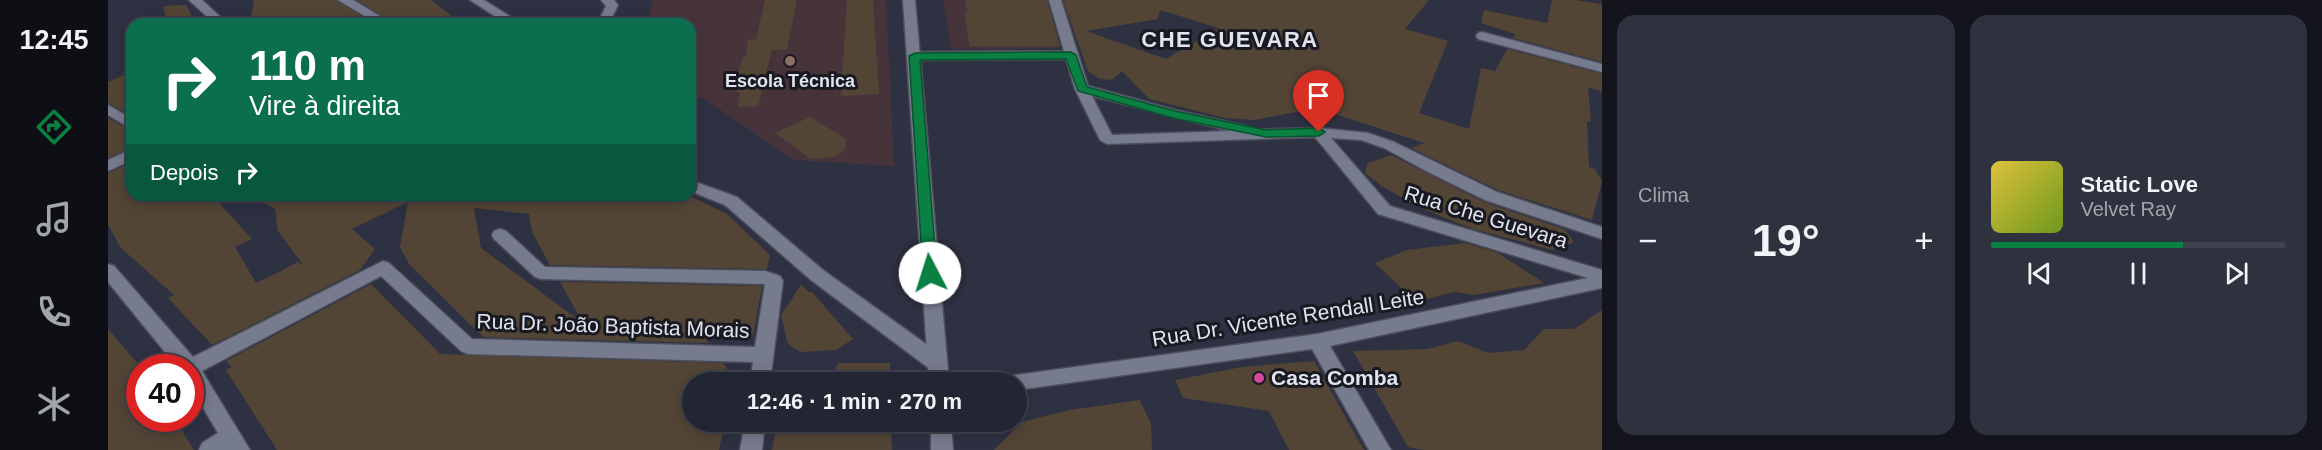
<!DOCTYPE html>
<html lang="pt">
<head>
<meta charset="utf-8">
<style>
  body { margin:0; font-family:Helvetica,sans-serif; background:#2e313e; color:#f1f3f6; height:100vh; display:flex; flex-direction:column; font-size:22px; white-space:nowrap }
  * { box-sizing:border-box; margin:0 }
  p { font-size:20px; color:#a2a5ac }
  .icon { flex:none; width:33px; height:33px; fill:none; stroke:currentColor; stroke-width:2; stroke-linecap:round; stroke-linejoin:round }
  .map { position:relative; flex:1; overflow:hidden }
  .side { display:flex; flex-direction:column; gap:15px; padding:15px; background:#13141c; width:720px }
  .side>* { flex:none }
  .top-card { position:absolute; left:18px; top:18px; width:570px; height:183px; border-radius:18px; box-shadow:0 3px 15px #0003,0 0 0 2px #3f424d; background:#0b6e4f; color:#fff; overflow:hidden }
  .speed { position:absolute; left:18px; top:354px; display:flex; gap:12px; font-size:30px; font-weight:700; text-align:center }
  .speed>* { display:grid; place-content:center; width:78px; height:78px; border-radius:50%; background:#222532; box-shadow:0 3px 15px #0003,0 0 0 2px #3f424d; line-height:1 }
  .speed .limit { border:9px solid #d22; background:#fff; color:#111 }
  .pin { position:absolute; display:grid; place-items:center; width:51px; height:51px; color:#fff; margin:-62px -26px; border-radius:50% 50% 50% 0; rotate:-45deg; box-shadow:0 0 6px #0007 }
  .pin .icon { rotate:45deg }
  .me { position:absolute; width:66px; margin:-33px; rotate:355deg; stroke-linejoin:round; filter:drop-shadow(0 0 4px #0008) }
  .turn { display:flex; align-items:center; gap:21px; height:126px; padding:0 24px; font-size:27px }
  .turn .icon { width:78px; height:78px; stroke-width:2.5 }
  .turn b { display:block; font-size:42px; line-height:51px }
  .then { display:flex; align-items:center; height:57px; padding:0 24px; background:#0003; gap:12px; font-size:22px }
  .big { font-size:45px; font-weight:800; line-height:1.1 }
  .side .card { flex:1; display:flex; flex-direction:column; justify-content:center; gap:9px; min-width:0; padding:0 21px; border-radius:18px; background:#2e313e }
  .song { display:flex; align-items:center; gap:18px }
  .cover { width:72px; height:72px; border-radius:9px; background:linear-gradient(135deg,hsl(50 70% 55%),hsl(80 70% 35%)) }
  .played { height:6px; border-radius:3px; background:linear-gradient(90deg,#0b8043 65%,#3f424d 65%) }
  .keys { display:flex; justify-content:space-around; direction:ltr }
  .heat { display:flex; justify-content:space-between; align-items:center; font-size:33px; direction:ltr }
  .side .tiles { flex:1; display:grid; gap:15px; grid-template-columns:repeat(2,1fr) }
  .trip { position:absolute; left:574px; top:372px; width:345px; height:60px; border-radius:30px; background:#222532; box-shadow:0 3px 15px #0003,0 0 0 2px #3f424d; font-weight:800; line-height:60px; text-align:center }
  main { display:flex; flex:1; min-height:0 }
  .tab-bar { display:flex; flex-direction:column; width:108px; justify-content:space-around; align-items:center; background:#0e0f14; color:#a2a5ac }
  .tab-bar .icon { width:42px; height:42px }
  .tab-bar .selected { color:#0b8043 }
  .tab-bar b { font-size:27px; color:#f1f3f6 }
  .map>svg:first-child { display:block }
  .education { fill:#47343b }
  .building { fill:#524536; fill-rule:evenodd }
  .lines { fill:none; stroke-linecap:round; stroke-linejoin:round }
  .minor-casing { stroke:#4c4e5b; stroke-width:3 }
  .tertiary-casing { stroke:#4c4e5b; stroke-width:3 }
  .minor { fill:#777b8e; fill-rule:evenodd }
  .tertiary { fill:#777b8e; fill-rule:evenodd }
  .route { fill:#0b8043; stroke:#07532c; stroke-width:1.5 }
  .education-dot { fill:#8d6e63; stroke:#181921; stroke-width:2 }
  .hotel-dot { fill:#d1479c; stroke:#181921; stroke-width:2 }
  .labels { text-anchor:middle; stroke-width:6; stroke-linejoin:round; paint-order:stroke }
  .far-poi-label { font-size:18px; font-weight:bold; fill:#e1e3ee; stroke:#181921 }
  .street-label { font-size:21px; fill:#e1e3ee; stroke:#181921 }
  .poi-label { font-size:21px; font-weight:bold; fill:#e1e3ee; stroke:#181921; text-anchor:start }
  .far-district-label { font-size:22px; font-weight:bold; letter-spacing:1.5px; fill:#e1e3ee; stroke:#181921 }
</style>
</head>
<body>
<main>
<nav class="tab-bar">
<b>12:45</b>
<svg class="icon selected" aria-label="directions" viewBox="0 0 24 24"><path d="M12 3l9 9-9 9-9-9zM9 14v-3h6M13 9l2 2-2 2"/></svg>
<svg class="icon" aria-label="music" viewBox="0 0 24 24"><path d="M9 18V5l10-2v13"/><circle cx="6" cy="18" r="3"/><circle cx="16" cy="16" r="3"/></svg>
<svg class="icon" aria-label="phone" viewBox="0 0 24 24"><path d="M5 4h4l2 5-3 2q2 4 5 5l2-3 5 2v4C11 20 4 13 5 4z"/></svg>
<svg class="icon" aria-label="climate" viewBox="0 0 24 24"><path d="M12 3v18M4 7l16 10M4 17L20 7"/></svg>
</nav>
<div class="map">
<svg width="1494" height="450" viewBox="0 0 1494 450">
  <rect width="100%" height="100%" fill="#2e3142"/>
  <g class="education">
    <polygon points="544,0 778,0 786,166 686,160 595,98 582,98 582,24 540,24"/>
    <polygon points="835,0 938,0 951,48 843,49"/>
  </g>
  <g class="building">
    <polygon points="146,0 228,0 266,24 142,24"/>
    <polygon points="249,0 323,0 354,24 287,24"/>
    <polygon points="657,0 689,0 679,50 664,50 650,106 630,107 632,93 626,91 635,56 638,56 640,40 648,39"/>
    <polygon points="739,0 765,0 771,94 733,96"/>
    <polygon points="857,0 939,0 952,46 862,46 856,13 859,13"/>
    <path d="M955,0H1321L1297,29L1340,41L1311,113L1361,129L1373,68L1387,71L1399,49L1494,74V92L1480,87L1483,122L1479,121L1481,167L1487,169L1494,181L1484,220L1390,190L1303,148L1316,143L1208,108L1146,120L1117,118L1041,99L1014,71L1004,80L991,79L980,71ZM1052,10L1111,28L1058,59L978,31L1050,19Z"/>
    <polygon points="1444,0 1467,0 1494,4 1494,62 1405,38 1407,34 1373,23 1376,10 1439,23"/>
    <polygon points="78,5 88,24 60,24 55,6"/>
    <polygon points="24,71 24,116 0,103 0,82"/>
    <polygon points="702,117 738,139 737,150 725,157 703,159 667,133"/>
    <polygon points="0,118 24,131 24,147 0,158"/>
    <polygon points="1283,155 1376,202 1456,229 1466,242 1444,250 1365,229 1313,208 1275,187 1257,173 1260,163"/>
    <polygon points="24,162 24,195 100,195 111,203 144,239 127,247 148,283 173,271 175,273 174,270 190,262 196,266 170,231 167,209 143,195 580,195 619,214 662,255 659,269 442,265 424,232 421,214 366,208 373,248 475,323 452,282 654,286 645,335 595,335 601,343 375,337 301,264 292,247 300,202 244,229 267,249 252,270 104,345 60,298 66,295 13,248 0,225 0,173"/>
    <polygon points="1357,243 1390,253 1436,283 1366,295 1346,292 1308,302 1267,263 1299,250"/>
    <polygon points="263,284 332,354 615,363 628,382 585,382 585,422 617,422 611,450 169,450 118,370 124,367 118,361"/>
    <polygon points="693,285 701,292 704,292 745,339 728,350 692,352 680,344 673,315"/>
    <polygon points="1494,310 1494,450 1315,450 1300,447 1245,351 1320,349 1350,341 1380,353 1416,350 1436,329 1466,329"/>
    <polygon points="0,329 32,366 32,418 66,418 86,450 0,450"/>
    <polygon points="1206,361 1256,450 1181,450 1161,411 1075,398 1067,380 1134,367"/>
    <polygon points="730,363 782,363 782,382 723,382"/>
    <polygon points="1032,400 1043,424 1044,450 886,450 914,422 961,410"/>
    <polygon points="669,422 783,422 784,450 664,450"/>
  </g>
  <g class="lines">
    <defs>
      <g id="minor">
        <polygon points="81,0 94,0 120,24 107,24"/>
        <polygon points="230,0 245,0 285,24 270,24"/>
        <polygon points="362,0 376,0 414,24 399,24"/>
        <polygon points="493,0 506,0 510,5 501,24 489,24 498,6"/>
        <path d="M941,0H953L980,86L1067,110L1138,126L1139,130L1211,128L1260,133L1286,142L1389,192L1494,227V239L1377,200L1320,172L1276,148L1253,140L1223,138L1282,206L1494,270V288L1222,346L1283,450H1261L1204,349L909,390V382H897L900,376L1209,334L1480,278L1270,214L1207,137L999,144L992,140L967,89L958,59L807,60L801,56L807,52L956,51ZM984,96L1122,131L1004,135Z"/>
        <polygon points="1374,32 1494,64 1494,72 1370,39 1368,36 1370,33"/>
        <polygon points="0,105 24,119 24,129 0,115"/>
        <polygon points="24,149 24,160 0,171 0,160"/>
        <polygon points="582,180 629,197 715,270 836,357 839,363 836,369 829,371 822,369 703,280 617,205 582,191"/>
        <polygon points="392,229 398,231 437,267 657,271 672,276 675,281 662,382 642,382 645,362 360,354 353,351 273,276 94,371 142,450 91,450 94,443 110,433 82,386 82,368 70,368 0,282 0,264 6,266 85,357 275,261 281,263 364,339 647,347 657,284 433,279 427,277 386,239 384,235 386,231"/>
        <polygon points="637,422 657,422 654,450 632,450"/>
      </g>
      <g id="tertiary">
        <polygon points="795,0 807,0 841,382 821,382"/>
        <polygon points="823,422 843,422 845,450 823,450"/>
      </g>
    </defs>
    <use href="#minor" class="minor-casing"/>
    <use href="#tertiary" class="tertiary-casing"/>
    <use href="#minor" class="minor"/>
    <use href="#tertiary" class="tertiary"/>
  </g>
  <polygon class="route" points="963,52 968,55 979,87 1067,111 1158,130 1211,128 1217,132 1211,136 1158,137 1065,118 970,91 958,59 812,60 829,273 822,278 817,276 815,273 801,56 807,53"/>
  <circle class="education-dot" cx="682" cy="61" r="6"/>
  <circle class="hotel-dot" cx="1151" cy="378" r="6"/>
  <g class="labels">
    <g class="far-poi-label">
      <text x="682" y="87">Escola Técnica</text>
    </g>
    <g class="street-label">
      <text transform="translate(1378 217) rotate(17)" y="7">Rua Che Guevara</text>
      <text transform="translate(1180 318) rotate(-9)" y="7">Rua Dr. Vicente Rendall Leite</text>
      <text transform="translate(505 326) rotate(2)" y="7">Rua Dr. João Baptista Morais</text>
    </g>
    <g class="poi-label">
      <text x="1163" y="385">Casa Comba</text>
    </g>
    <g class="far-district-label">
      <text x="1122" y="47">CHE GUEVARA</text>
    </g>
  </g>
</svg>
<div class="speed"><div class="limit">40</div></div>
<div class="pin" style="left:1211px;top:132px;background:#d93025"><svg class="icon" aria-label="arrive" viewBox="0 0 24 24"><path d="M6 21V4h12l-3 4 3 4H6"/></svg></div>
<svg class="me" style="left:822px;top:273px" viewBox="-20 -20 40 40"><circle r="19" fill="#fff"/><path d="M0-13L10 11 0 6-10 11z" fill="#0b8043"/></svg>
<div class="trip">12:46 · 1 min · 270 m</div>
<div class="top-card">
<div class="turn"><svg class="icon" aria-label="right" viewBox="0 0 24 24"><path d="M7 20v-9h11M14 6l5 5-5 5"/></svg><div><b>110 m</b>Vire à direita</div></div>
<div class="then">Depois<svg class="icon" aria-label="right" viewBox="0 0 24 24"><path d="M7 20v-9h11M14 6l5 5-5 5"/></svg></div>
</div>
</div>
<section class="side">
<div class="tiles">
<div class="card"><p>Clima</p>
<div class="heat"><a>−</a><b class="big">19°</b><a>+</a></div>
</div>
<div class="card">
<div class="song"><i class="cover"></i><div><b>Static Love</b><p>Velvet Ray</p></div></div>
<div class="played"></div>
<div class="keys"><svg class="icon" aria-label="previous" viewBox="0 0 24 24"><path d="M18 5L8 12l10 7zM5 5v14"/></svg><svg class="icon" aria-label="pause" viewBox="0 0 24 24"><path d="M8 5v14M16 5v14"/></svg><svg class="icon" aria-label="next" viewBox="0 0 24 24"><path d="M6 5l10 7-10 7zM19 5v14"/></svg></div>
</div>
</div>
</section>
</main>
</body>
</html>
